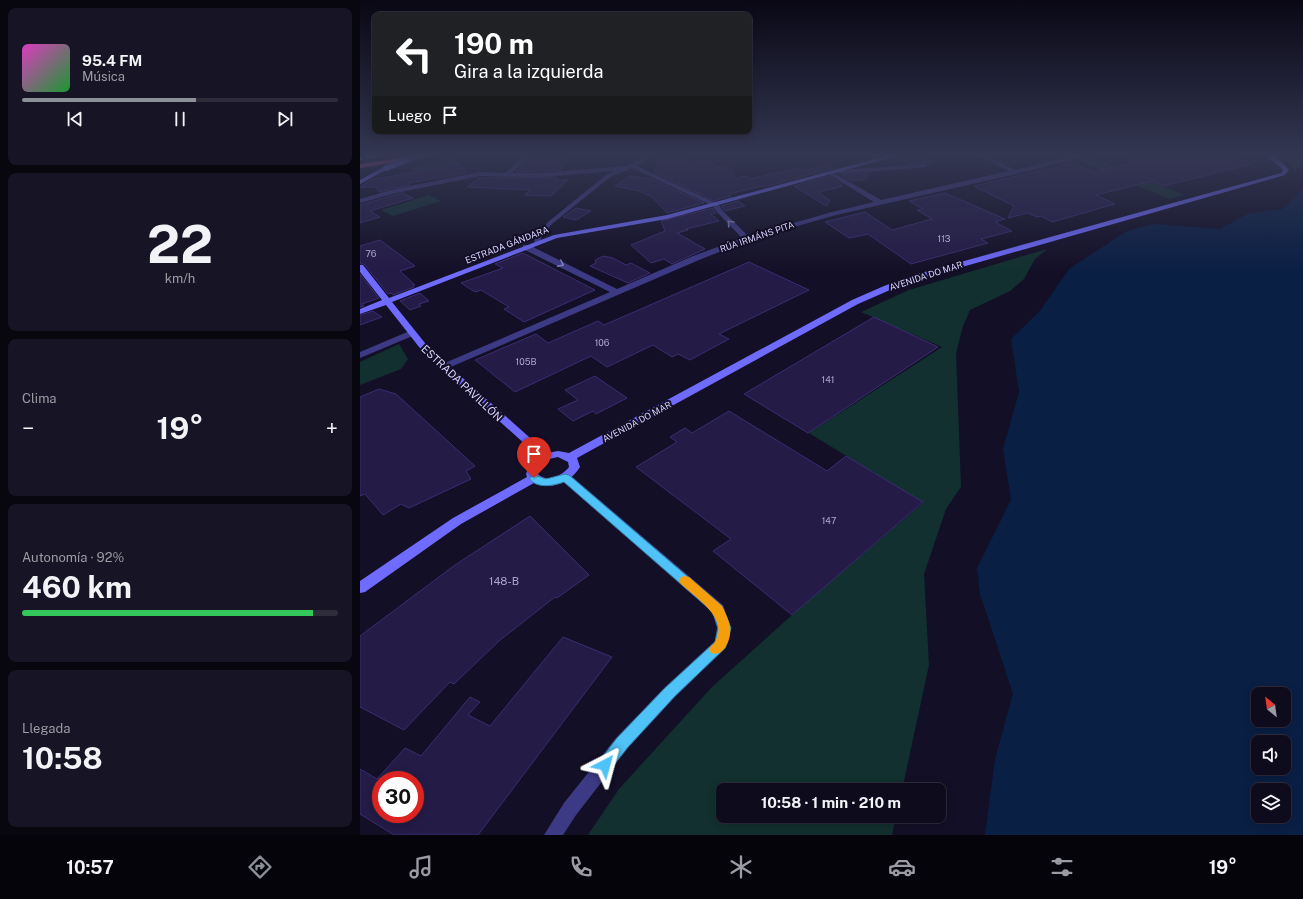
<!DOCTYPE html>
<html lang="es">
<head>
<meta charset="utf-8">
<style>
  body { margin:0; font-family:"Public Sans",sans-serif; background:#171425; color:#f1f3f6; height:100vh; display:flex; flex-direction:column; font-size:15px; white-space:nowrap }
  * { box-sizing:border-box; margin:0 }
  p { font-size:13px; color:#9b9ba3 }
  .icon { flex:none; width:22px; height:22px; fill:none; stroke:currentColor; stroke-width:2; stroke-linecap:round; stroke-linejoin:round }
  .map { position:relative; flex:1; overflow:hidden }
  .panel { display:flex; flex-direction:column; gap:8px; padding:8px; background:#08060f; width:360px }
  .panel>* { flex:none }
  .banner { position:absolute; left:12px; top:12px; width:380px; height:122px; border-radius:8px; box-shadow:0 2px 10px #0003,0 0 0 1px #2e2b3b; background:#202124; color:#fff; overflow:hidden }
  .needle { width:26px; rotate:331deg }
  .buttons { position:absolute; left:891px; top:687px; display:grid; gap:8px }
  .buttons a { display:grid; place-items:center; width:40px; height:40px; border-radius:8px; background:#0e0b1c; box-shadow:0 2px 10px #0003,0 0 0 1px #2e2b3b; font-size:20px }
  .speed { position:absolute; left:12px; top:771px; display:flex; gap:8px; font-size:20px; font-weight:700; text-align:center }
  .speed>* { display:grid; place-content:center; width:52px; height:52px; border-radius:50%; background:#0e0b1c; box-shadow:0 2px 10px #0003,0 0 0 1px #2e2b3b; line-height:1 }
  .speed .limit { border:6px solid #d22; background:#fff; color:#111 }
  .pin { position:absolute; display:grid; place-items:center; width:34px; height:34px; color:#fff; margin:-41px -17px; border-radius:50% 50% 50% 0; rotate:-45deg; box-shadow:0 0 4px #0007 }
  .pin .icon { rotate:45deg }
  .me { position:absolute; width:44px; margin:-22px; rotate:39deg; stroke-linejoin:round; filter:drop-shadow(0 0 3px #0008) }
  .turn { display:flex; align-items:center; gap:14px; height:84px; padding:0 16px; font-size:18px }
  .turn .icon { width:52px; height:52px; stroke-width:2.5 }
  .turn b { display:block; font-size:28px; line-height:34px }
  .then { display:flex; align-items:center; height:38px; padding:0 16px; background:#0003; gap:8px; font-size:15px }
  .big { font-size:30px; font-weight:700; line-height:1.1 }
  .panel .widget { flex:1; display:flex; flex-direction:column; justify-content:center; gap:6px; min-width:0; padding:0 14px; border-radius:8px; background:#171425 }
  .panel .dial { align-items:center; gap:0 }
  .dial b { font-size:52px; line-height:1 }
  .song { display:flex; align-items:center; gap:12px }
  .cover { width:48px; height:48px; border-radius:6px; background:linear-gradient(135deg,hsl(310 70% 55%),hsl(130 70% 35%)) }
  .played { height:4px; border-radius:2px; background:linear-gradient(90deg,#8c9099 55%,#2e2b3b 55%) }
  .keys { display:flex; justify-content:space-around; direction:ltr }
  .heat { display:flex; justify-content:space-between; align-items:center; font-size:22px; direction:ltr }
  .charge { height:6px; border-radius:3px; background:linear-gradient(90deg,#34c759 92%,#2e2b3b 0) }
  .trip { position:absolute; left:356px; top:783px; width:230px; height:40px; border-radius:8px; background:#0e0b1c; box-shadow:0 2px 10px #0003,0 0 0 1px #2e2b3b; font-weight:700; line-height:40px; text-align:center }
  .dock { display:flex; height:64px; justify-content:space-around; align-items:center; background:#06040b; color:#9b9ba3 }
  .dock .icon { width:28px; height:28px }
  .dock .on { color:#8c9099 }
  .dock b { font-size:18px; color:#f1f3f6 }
  main { display:flex; flex:1; min-height:0 }
  .map>svg:first-child { display:block }
  .green { fill:#12302f }
  .water { fill:#0a1f44; fill-rule:evenodd }
  .building { fill:#241b47; stroke:#3b2d73; fill-rule:evenodd }
  .lines { fill:none; stroke-linecap:round; stroke-linejoin:round }
  .street { fill:#3d3a85; fill-rule:evenodd }
  .secondary { fill:#6f6bff; fill-rule:evenodd }
  .highway { fill:#ff4fa3; fill-rule:evenodd }
  .rail { stroke:#00e5ff; stroke-width:2; stroke-dasharray:3.5 3; stroke-linecap:butt }
  .secondary-bridge { stroke:#6f6bff; stroke-width:6 }
  .oneway { stroke:#837fbc }
  .route { fill:#4fc3f7; stroke:#337fa1 }
  .slow { fill:#f59e0b }
  .labels { text-anchor:middle; stroke-width:4; stroke-linejoin:round; paint-order:stroke }
  .far-street-label { font-size:9px; fill:#d9d4ff; stroke:#130f26 }
  .number-label { font-size:9px; fill:#aca6d1 }
  .street-label { font-size:11px; fill:#d9d4ff; stroke:#130f26 }
  .near-number-label { font-size:11px; fill:#aca6d1 }
</style>
</head>
<body>
<main>
<section class="panel">
<div class="widget">
<div class="song"><i class="cover"></i><div><b>95.4 FM</b><p>Música</p></div></div>
<div class="played"></div>
<div class="keys"><svg class="icon" aria-label="previous" viewBox="0 0 24 24"><path d="M18 5L8 12l10 7zM5 5v14"/></svg><svg class="icon" aria-label="pause" viewBox="0 0 24 24"><path d="M8 5v14M16 5v14"/></svg><svg class="icon" aria-label="next" viewBox="0 0 24 24"><path d="M6 5l10 7-10 7zM19 5v14"/></svg></div>
</div>
<div class="widget dial"><b>22</b><p>km/h</p></div>
<div class="widget"><p>Clima</p>
<div class="heat"><a>−</a><b class="big">19°</b><a>+</a></div>
</div>
<div class="widget"><p>Autonomía · 92%</p><b class="big">460 km</b><div class="charge"></div></div>
<div class="widget"><p>Llegada</p><b class="big">10:58</b></div>
</section>
<div class="map">
<svg width="943" height="835" viewBox="0 0 943 835">
  <rect width="100%" height="100%" fill="#130f26"/>
  <g class="green">
    <polygon points="918,155 943,155 943,166 936,170"/>
    <polygon points="95,157 99,163 53,171 51,168 69,162"/>
    <polygon points="730,157 824,195 809,199 716,160"/>
    <polygon points="69,195 81,201 33,216 21,210"/>
    <polygon points="687,249 675,259 664,279 650,291 610,310 603,326 596,353 601,487 586,509 564,574 569,665 542,790 363,790 363,816 536,816 532,835 228,835 259,789 352,687 432,615 563,503 449,433 582,347 501,312 549,290"/>
    <polygon points="39,344 48,359 41,369 0,385 0,362"/>
  </g>
  <path class="water" d="M943,189V835H625L635,759L653,694L620,594L617,568L651,500L643,449L659,392L651,339L680,311L709,269L767,231L793,224L860,229L887,214L923,209ZM898,694H924V720H898ZM898,742H924V768H898ZM898,790H924V816H898Z"/>
  <g class="building">
    <polygon points="174,155 190,155 187,158 208,159 201,170 156,172"/>
    <polygon points="541,155 550,155 573,163 567,165 564,162 549,164 539,157"/>
    <polygon points="760,155 866,155 891,164 804,186 792,181 736,195 755,204 692,222 681,216 677,217 668,213 648,218 654,206 614,186 713,163 735,172 775,162"/>
    <polygon points="330,157 326,164 352,161 356,168 368,166 376,178 386,176 390,179 438,168 443,171 466,165 474,168 404,187 402,186 369,194 371,196 354,201 294,172 300,158"/>
    <polygon points="99,164 107,173 48,183 49,185 35,188 29,187 31,189 19,192 16,187 0,187 11,180"/>
    <polygon points="507,173 507,179 492,181 481,175"/>
    <polygon points="270,176 291,179 344,203 307,213 292,197 279,191 255,186"/>
    <polygon points="469,176 483,186 459,192 470,201 466,206 434,186"/>
    <polygon points="196,177 195,180 208,180 191,196 164,195 170,190 107,187 119,178"/>
    <polygon points="42,193 53,198 10,211 20,217 0,223 0,205"/>
    <polygon points="585,193 645,219 635,222 652,231 621,239 628,243 551,264 508,234 489,238 465,222 505,212 532,230 572,219 557,210 563,209 549,201"/>
    <polygon points="378,201 385,206 365,211 361,206"/>
    <polygon points="216,208 231,211 216,220 203,217"/>
    <polygon points="353,208 356,213 351,214 359,221 326,229 328,230 317,233 345,249 312,264 304,259 291,263 271,245 305,231 301,221"/>
    <polygon points="20,240 55,266 40,271 55,285 53,285 54,287 33,295 31,293 28,294 4,264 0,264 0,246"/>
    <polygon points="163,253 235,290 164,322 144,309 149,307 121,290 115,292 101,283 143,268 135,264"/>
    <polygon points="243,256 253,258 266,265 271,263 290,273 268,283 230,266 236,263 235,260"/>
    <polygon points="389,262 449,290 359,334 369,339 330,360 318,354 312,357 293,345 247,367 231,356 155,392 115,360 176,334 188,343 238,321 244,325"/>
    <polygon points="0,274 19,298 2,304 4,306 0,307"/>
    <polygon points="60,293 69,301 59,304 61,306 50,310 40,301"/>
    <polygon points="13,311 22,317 0,325 0,315"/>
    <polygon points="514,317 578,347 448,433 384,394"/>
    <polygon points="235,376 267,398 236,414 233,411 213,421 198,409 218,400 205,390"/>
    <polygon points="19,389 36,394 115,466 106,471 111,479 49,508 41,504 23,515 5,494 0,496 0,397"/>
    <polygon points="369,411 467,471 486,456 563,502 432,615 353,551 371,539 276,467 317,442 310,437 325,428 332,433"/>
    <polygon points="170,516 229,575 197,598 195,597 139,641 94,684 90,682 44,730 0,707 0,636 95,565"/>
    <path d="M203,637L252,657L118,835H34L0,814V769L17,779L45,748L61,756L110,697L120,702L108,715L130,726ZM20,780H55V814H21V781Z"/>
  </g>
  <g class="lines">
    <g class="street">
      <path d="M165,155H172L152,173H181L265,166C275,164 281,155 292,155L277,166L358,204L362,210L388,236L472,212L514,202L470,175V173L472,172L521,200L649,171L617,155H625L655,170L717,155H729L656,174L476,215L389,240L339,260L86,369H80L78,367L80,365L250,292L163,249V245H169L257,289L333,256L382,238L357,212L353,206L272,168L250,177L192,224L182,235L180,243L178,244L174,242L176,235L188,222L246,175L255,171L181,177L120,176L36,193L0,203V199L35,189L120,172L145,173Z"/>
      <polygon points="564,164 566,165 566,167 480,174 477,172 480,170"/>
      <polygon points="52,330 56,333 55,335 0,358 0,352"/>
      <polygon points="205,473 209,474 363,605 371,628 366,648 315,697 268,748 216,815 203,835 184,835 204,803 256,738 305,687 355,641 357,628 352,612 201,480 199,477 201,474"/>
    </g>
    <g class="secondary">
      <path d="M530,155H540L307,219L197,238L32,302L69,348L187,453L198,451L209,453L492,300L524,286L561,273L921,173L923,170L906,155C916,155 923,162 929,170L925,175L567,277L530,290L498,304L217,458L220,467C211,482 191,491 174,483L101,524L5,592L0,593V581L93,518L167,477L166,474L170,463L178,456L63,352L26,305L0,314V309L22,300L0,272V265H3L29,298L194,235L307,215ZM198,457L208,462L209,467C202,476 186,484 177,473C178,462 188,459 198,457Z"/>
      <polygon points="24,167 29,168 0,184 0,180"/>
    </g>
    <polygon class="highway" points="58,155 76,155 0,168 0,164"/>
    <polyline class="rail" points="0,159 29,155"/>
    <polyline class="secondary-bridge" points="26,168 60,155"/>
  </g>
  <defs><path id="oneway-chevron" d="M-2-3.5L2.5 0L-2 3.5" fill="none" stroke-width="1.6" stroke-linecap="round" stroke-linejoin="round"/></defs>
  <g class="oneway">
    <use href="#oneway-chevron" transform="translate(370 223) rotate(-133)"/>
    <use href="#oneway-chevron" transform="translate(201 264) rotate(27)"/>
  </g>
  <linearGradient id="sky" x2="0" y2="1"><stop stop-color="#0a0815"/><stop offset="0.57" stop-color="#333752"/><stop offset="1" stop-color="#333752" stop-opacity="0"/></linearGradient>
  <rect width="943" height="272" fill="url(#sky)"/>
  <path class="route" d="M205,474L209,475L362,606L371,628L365,648L315,696L268,747L250,770L245,772L240,770L238,765L240,760L257,738L305,688L355,642L358,628L353,612L204,482C193,486 176,489 169,478L174,475L186,479Z"/>
  <path class="slow" d="M325,576L329,577L362,606C365,612 369,620 370,627C372,638 364,658 351,653L349,649C351,646 353,645 355,642C370,619 335,597 321,584L319,581L321,577Z"/>
  <g class="labels">
    <g class="far-street-label">
      <text transform="translate(397 237) rotate(-19)" y="3">RÚA IRMÁNS PITA</text>
      <text transform="translate(147 245) rotate(-21)" y="3">ESTRADA GÁNDARA</text>
      <text transform="translate(566 276) rotate(-18)" y="3">AVENIDA DO MAR</text>
      <text transform="translate(277 422) rotate(-28)" y="3">AVENIDA DO MAR</text>
    </g>
    <g class="number-label">
      <text x="584" y="242">113</text>
      <text x="11" y="257">76</text>
      <text x="242" y="346">106</text>
      <text x="166" y="365">105B</text>
      <text x="468" y="383">141</text>
      <text x="469" y="524">147</text>
    </g>
    <g class="street-label">
      <text transform="translate(102 383) rotate(43)" y="4">ESTRADA PAVILLÓN</text>
    </g>
    <g class="near-number-label">
      <text x="144" y="585">148-B</text>
    </g>
  </g>
</svg>
<div class="buttons">
<a><svg class="needle" viewBox="-14 -14 28 28"><path d="M0-13l5 13h-10z" fill="#e53935"/><path d="M0 13l5-13h-10z" fill="#9b9ba3"/></svg></a>
<a><svg class="icon" aria-label="sound" viewBox="0 0 24 24"><path d="M4 9h4l5-4v14l-5-4H4zM17 9q2 3 0 6"/></svg></a>
<a><svg class="icon" aria-label="layers" viewBox="0 0 24 24"><path d="M12 4l9 5-9 5-9-5zM3 14l9 5 9-5"/></svg></a>
</div>
<div class="speed"><div class="limit">30</div></div>
<div class="pin" style="left:174px;top:478px;background:#d93025"><svg class="icon" aria-label="arrive" viewBox="0 0 24 24"><path d="M6 21V4h12l-3 4 3 4H6"/></svg></div>
<svg class="me" style="left:245px;top:765px" viewBox="-20 -20 40 40"><path d="M0-17L14 15 0 8-14 15z" fill="#4fc3f7" stroke="#fff" stroke-width="4"/></svg>
<div class="trip">10:58 · 1 min · 210 m</div>
<div class="banner">
<div class="turn"><svg class="icon" aria-label="left" viewBox="0 0 24 24"><path d="M17 20v-9H6M10 6l-5 5 5 5"/></svg><div><b>190 m</b>Gira a la izquierda</div></div>
<div class="then">Luego<svg class="icon" aria-label="arrive" viewBox="0 0 24 24"><path d="M6 21V4h12l-3 4 3 4H6"/></svg></div>
</div>
</div>
</main>
<nav class="dock">
<b>10:57</b>
<svg class="icon on" aria-label="directions" viewBox="0 0 24 24"><path d="M12 3l9 9-9 9-9-9zM9 14v-3h6M13 9l2 2-2 2"/></svg>
<svg class="icon" aria-label="music" viewBox="0 0 24 24"><path d="M9 18V5l10-2v13"/><circle cx="6" cy="18" r="3"/><circle cx="16" cy="16" r="3"/></svg>
<svg class="icon" aria-label="phone" viewBox="0 0 24 24"><path d="M5 4h4l2 5-3 2q2 4 5 5l2-3 5 2v4C11 20 4 13 5 4z"/></svg>
<svg class="icon" aria-label="climate" viewBox="0 0 24 24"><path d="M12 3v18M4 7l16 10M4 17L20 7"/></svg>
<svg class="icon" aria-label="car" viewBox="0 0 24 24"><path d="M5 17H2v-5l4-1 3-4h7l3 4 3 1v5h-3M9 17h6M6 11h13"/><circle cx="7" cy="17" r="2"/><circle cx="17" cy="17" r="2"/></svg>
<svg class="icon" aria-label="filters" viewBox="0 0 24 24"><path d="M4 7h16M4 17h16"/><circle cx="9" cy="7" r="2"/><circle cx="15" cy="17" r="2"/></svg>
<b>19°</b>
</nav>
</body>
</html>
